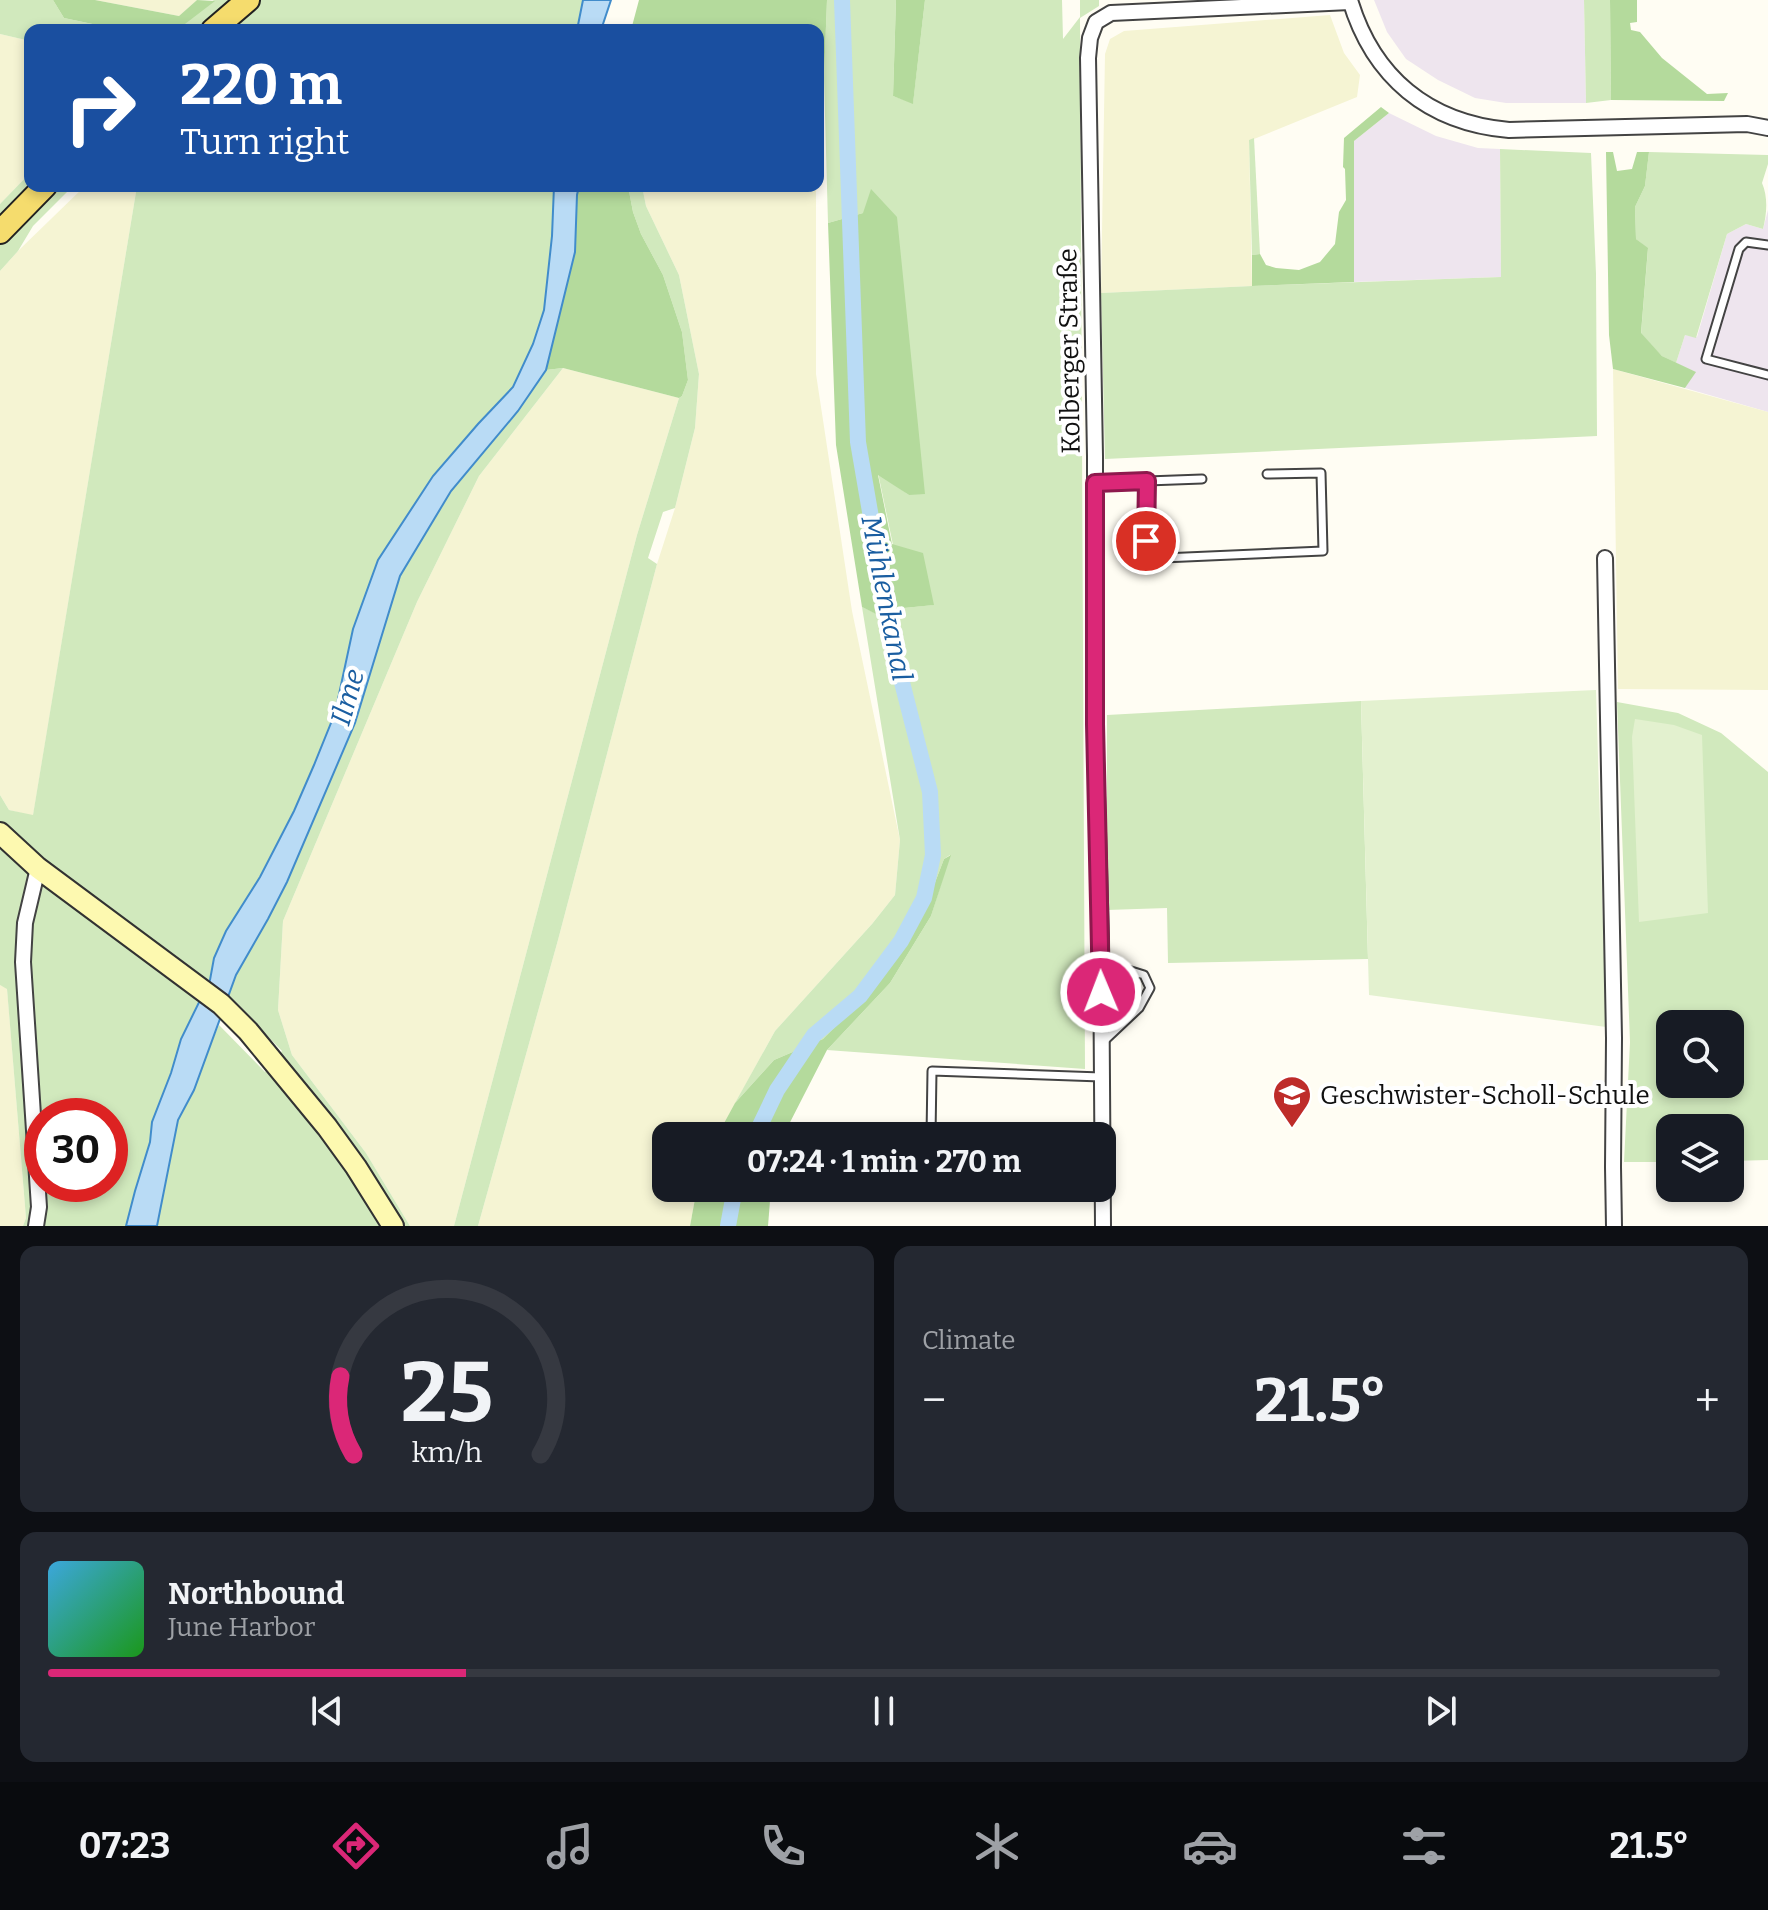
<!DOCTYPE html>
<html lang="en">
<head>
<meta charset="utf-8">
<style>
  body { margin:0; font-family:Bitter,serif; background:#242831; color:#f1f3f6; height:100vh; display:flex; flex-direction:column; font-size:30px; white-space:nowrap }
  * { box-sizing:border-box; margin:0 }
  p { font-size:26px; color:#9ea1a6 }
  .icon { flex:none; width:44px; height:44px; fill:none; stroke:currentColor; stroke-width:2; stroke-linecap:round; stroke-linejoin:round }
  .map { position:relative; height:1226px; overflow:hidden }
  .details { display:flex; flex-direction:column; gap:20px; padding:20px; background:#0d0f14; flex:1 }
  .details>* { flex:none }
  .guide { position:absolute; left:24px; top:24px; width:800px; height:168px; border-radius:16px; box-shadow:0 4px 12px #0003; background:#1a4fa0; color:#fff; overflow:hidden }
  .tools { position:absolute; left:1656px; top:1010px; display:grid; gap:16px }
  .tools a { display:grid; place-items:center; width:88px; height:88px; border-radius:16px; background:#171b24; box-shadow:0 4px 12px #0003; font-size:40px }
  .speed { position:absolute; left:24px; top:1098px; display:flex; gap:16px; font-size:40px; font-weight:700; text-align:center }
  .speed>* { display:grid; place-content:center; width:104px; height:104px; border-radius:50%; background:#171b24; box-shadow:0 4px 12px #0003; line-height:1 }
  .speed .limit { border:12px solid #d22; background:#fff; color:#111 }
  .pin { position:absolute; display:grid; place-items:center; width:68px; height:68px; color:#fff; margin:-34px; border:4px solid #fff; border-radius:50%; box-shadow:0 2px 8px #0007 }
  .me { position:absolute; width:88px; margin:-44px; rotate:359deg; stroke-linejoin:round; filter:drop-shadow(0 0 6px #0008) }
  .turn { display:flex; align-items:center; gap:28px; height:168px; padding:0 24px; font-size:36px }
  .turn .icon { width:104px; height:104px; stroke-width:2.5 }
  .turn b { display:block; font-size:56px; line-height:68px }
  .big { font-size:60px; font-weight:700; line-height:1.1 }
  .details .widget { flex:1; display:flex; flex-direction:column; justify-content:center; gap:12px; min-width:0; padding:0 28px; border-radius:16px; background:#242831 }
  .details .dial { align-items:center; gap:0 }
  .dial svg { height:208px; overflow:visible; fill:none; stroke:#363941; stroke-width:7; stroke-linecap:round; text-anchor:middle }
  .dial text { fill:#f1f3f6; stroke:none }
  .song { display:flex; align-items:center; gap:24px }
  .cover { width:96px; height:96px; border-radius:12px; background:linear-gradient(135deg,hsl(200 70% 55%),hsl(120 70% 35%)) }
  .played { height:8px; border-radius:4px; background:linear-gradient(90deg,#db2777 25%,#363941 25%) }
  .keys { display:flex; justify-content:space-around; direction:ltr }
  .heat { display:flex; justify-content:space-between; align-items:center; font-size:44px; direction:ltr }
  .details .tiles { flex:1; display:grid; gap:20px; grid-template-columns:1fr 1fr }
  .widget:last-child { grid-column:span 2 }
  .trip { position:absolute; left:652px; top:1122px; width:464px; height:80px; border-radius:16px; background:#171b24; box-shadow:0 4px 12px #0003; font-weight:700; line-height:80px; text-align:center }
  .tab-bar { display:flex; height:128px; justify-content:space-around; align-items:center; background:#090b0e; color:#9ea1a6 }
  .tab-bar .icon { width:56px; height:56px }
  .tab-bar .current { color:#db2777 }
  .tab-bar b { font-size:36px; color:#f1f3f6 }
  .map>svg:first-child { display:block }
  .industrial { fill:#eee5ee }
  .farmland { fill:#f5f4d3 }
  .green { fill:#d1e9bd; fill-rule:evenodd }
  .forest { fill:#b4da9c }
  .pitch { fill:#e3f1cf }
  .water { fill:#b9dbf5; stroke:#418ccb; stroke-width:2 }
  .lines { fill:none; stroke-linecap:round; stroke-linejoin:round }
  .canal { stroke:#b9dbf5; stroke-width:16 }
  .lane-casing { stroke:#434343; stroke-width:11 }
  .street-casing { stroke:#434343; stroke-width:18 }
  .secondary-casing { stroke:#323232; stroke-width:24 }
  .primary-casing { stroke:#212121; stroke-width:26 }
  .lane { stroke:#fff; stroke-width:7 }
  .street { stroke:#fff; stroke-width:14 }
  .secondary { stroke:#fdf9b0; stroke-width:20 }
  .primary { stroke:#f5dc6d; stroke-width:22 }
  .route-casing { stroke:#8e194d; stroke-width:20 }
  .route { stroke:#db2777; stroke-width:14 }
  .labels { text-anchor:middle; stroke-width:8; stroke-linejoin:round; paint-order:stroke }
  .street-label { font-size:26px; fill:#101010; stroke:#fff }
  .poi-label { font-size:26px; fill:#101010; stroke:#fff; text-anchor:start }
  .water-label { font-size:28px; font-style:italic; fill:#1a5ea1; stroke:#fff }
</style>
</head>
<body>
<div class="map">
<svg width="1768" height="1226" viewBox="0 0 1768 1226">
  <rect width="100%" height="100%" fill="#fffdf3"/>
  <g class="industrial">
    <polygon points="1374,0 1584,0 1586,103 1506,103 1475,98 1438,80 1406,59 1387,32"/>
    <polygon points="1389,113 1436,136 1478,148 1500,149 1501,277 1354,282 1354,141"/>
    <polygon points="1768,210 1768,412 1685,388 1695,372 1676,363 1685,335 1697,337 1727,234 1746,224 1763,229"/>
  </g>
  <g class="farmland">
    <polygon points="95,0 197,0 179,16"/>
    <polygon points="1330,15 1344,53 1360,75 1357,97 1249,141 1252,286 1101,293 1105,54 1110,39 1124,31"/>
    <polygon points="0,34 30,41 30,173 0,204"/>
    <polygon points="85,186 137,186 33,816 9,810 0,795 0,271 18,251"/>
    <polygon points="642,186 816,186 816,374 852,611 900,840 895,895 872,924 775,1031 717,1136 666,1136 666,1188 697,1188 690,1226 478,1226 558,940 657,564 675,508 695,428 699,374 679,275 646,206"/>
    <polygon points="563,368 679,398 637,535 454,1226 410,1226 366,1153 292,1055 278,1010 283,921 417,602 479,476"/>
    <polygon points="1613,369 1768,412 1768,690 1618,689"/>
    <polygon points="0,985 7,988 26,1218 23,1226 0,1226"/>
  </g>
  <g class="green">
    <polygon points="0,0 53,0 64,18 121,30 30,30 30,41 0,34"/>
    <polygon points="214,0 583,0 577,30 331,30 305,24 298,30 168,30"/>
    <polygon points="827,0 896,0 893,96 913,103 925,0 1062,0 1063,39 1080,17 1080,0 1099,0 1099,6 1080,18 1085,1069 827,1050 890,983 931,916 950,855 944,859 923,914 881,980 823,1039 774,1060 735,1103 775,1031 872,924 895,895 900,840 862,607 879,615 904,608 933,605 893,545 878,473 909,495 863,213 828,223 824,79 818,83 818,78 824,78"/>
    <polygon points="1584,0 1610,0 1611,100 1586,103"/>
    <polygon points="1254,138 1260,254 1252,255 1249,140"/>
    <polygon points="1500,149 1591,153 1596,274 1597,436 1105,459 1101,293 1252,286 1501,277"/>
    <path d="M1649,152L1768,155V164L1762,183C1768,197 1767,213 1763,229L1746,224L1727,234L1696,338L1685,335L1676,363L1662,356L1641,334L1648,249L1636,239L1635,207L1645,186Z"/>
    <polygon points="30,173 30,186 73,186 33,226 18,251 0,271 0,204"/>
    <path d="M137,186H554L552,236L544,310L533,344L513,387L478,424L433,476L353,629L335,713L314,765L294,811L260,877L226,931L214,958L210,980L181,1039L171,1073L152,1122L150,1142L135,1191L126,1226H23L26,1218L7,989L0,985V795L9,810L33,815ZM42,1116H110V1184H42Z"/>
    <polygon points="628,186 642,186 646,206 679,275 699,374 695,428 675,508 663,512 648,558 657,564 558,940 478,1226 454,1226 637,535 679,398 682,396 688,380 682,332 663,275 641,234 633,212"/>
    <polygon points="563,368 479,476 417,602 283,921 278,1010 292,1055 366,1153 410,1226 157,1226 178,1120 219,1025 265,1072 282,1051 228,996 236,975 268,919 287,882 355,723 400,576 451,491 518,411 546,370"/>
    <polygon points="1361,701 1368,959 1168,963 1167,908 1107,910 1107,715"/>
    <path d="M1617,702L1678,713L1721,733L1768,772V1160L1730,1161V1128H1670V1162H1624L1630,1042ZM1670,1024H1730V1084H1670Z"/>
  </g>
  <g class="forest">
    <polygon points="53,0 95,0 179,16 197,0 215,1 181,27 170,27 168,30 121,30 64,18"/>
    <polygon points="639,0 827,0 824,78 818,78 818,30 631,30"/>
    <polygon points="896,0 925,0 913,104 893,96"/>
    <polygon points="1610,0 1637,0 1637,22 1630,23 1631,30 1640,32 1662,58 1707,94 1728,93 1724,101 1611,100"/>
    <polygon points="1381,107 1389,113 1354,141 1354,282 1252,286 1252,255 1260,254 1266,265 1276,268 1299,270 1320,262 1335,244 1339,212 1346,200 1345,169 1343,167 1344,138"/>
    <polygon points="1606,152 1613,152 1617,171 1632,169 1637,152 1649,152 1645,186 1635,207 1636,239 1648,248 1641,333 1662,356 1696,372 1685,388 1613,369 1609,335"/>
    <polygon points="579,186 628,186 633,212 641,234 663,275 682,332 688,380 682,396 679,398 563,368 546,370 575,252 577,195"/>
    <polygon points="871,189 897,217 925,494 909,495 878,475 892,544 923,553 934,605 904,608 878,615 862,607 836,445 828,223 863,213"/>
    <polygon points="951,855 931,916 890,983 827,1050 783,1136 717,1136 735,1103 774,1060 823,1039 881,980 923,914 944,859"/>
    <polygon points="697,1188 771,1188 768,1226 690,1226"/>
  </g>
  <g class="pitch">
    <polygon points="1596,690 1606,1027 1369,995 1361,701"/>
    <polygon points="1635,719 1674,725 1702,735 1708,913 1639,922 1632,737"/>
  </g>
  <g class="water">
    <polygon points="583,0 611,0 601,30 577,30"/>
    <polygon points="554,186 579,186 577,195 575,252 546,370 518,411 451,491 400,576 355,723 287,882 268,919 236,975 194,1090 178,1120 157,1226 126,1226 135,1191 150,1142 152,1122 171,1073 181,1039 210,980 214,958 226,931 260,877 294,811 314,765 335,713 353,629 378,560 433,476 478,424 513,387 533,344 544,310 552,236"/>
  </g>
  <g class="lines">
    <g class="canal">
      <polyline points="755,1136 777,1090 814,1035 860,996 901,941 924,898 933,855 930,792 894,651 858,442 842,0"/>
      <polyline points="728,1226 735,1188"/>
    </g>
    <defs>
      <g id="lane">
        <polyline points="1768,245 1746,242 1739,249 1706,359 1768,375"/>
        <polyline points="1147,481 1202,479"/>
        <polyline points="1095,483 1147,481 1146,541 1163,558 1323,551 1321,473 1267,474"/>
        <polyline points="1103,991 1115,976 1128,970 1144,975 1150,988 1139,1008 1104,1041"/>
        <polyline points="931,1136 932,1071 1101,1077"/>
        <polyline points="930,1191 930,1188"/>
      </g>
      <g id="street">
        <path d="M1350,0C1373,77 1428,123 1509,130L1747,124L1768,128"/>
        <polyline points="1605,558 1614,1038 1613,1167 1614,1226"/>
        <polyline points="36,1226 39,1207 23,962 25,923 38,868"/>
        <polyline points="1103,1226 1101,938 1095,724 1095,456 1088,58 1090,38 1096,22 1111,13 1350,2"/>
      </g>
      <polyline id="secondary" points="0,833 38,868 221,1004 248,1031 327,1127 356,1167 393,1226"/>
      <g id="primary">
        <polyline points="213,30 248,0"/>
        <polyline points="0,232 45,186"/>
      </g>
    </defs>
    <use href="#lane" class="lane-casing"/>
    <use href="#street" class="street-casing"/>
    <use href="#secondary" class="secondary-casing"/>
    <use href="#primary" class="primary-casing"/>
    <use href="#lane" class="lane"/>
    <use href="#street" class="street"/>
    <use href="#secondary" class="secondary"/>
    <use href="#primary" class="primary"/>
  </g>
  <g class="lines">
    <defs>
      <polyline id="route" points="1101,992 1095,724 1095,483 1147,481 1146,541"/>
    </defs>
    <use href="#route" class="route-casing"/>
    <use href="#route" class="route"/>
  </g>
  <defs>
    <symbol id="school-pin" viewBox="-11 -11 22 30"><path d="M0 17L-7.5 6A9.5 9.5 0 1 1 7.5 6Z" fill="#be2c2a" stroke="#fff"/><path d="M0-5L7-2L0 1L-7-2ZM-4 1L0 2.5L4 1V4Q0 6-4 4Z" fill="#fff"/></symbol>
  </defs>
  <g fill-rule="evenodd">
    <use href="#school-pin" x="1270" y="1073" width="44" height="60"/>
  </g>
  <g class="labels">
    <g class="street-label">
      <text transform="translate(1069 351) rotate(-91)" y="9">Kolberger Straße</text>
    </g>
    <g class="poi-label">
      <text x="1320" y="1104">Geschwister-Scholl-Schule</text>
    </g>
    <g class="water-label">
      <text transform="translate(887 598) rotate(79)" y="10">Mühlenkanal</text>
      <text transform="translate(347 697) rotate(-74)" y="10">Ilme</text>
    </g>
  </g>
</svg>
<div class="tools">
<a><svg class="icon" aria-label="search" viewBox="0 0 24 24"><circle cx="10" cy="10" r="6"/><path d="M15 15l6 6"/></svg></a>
<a><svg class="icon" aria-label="layers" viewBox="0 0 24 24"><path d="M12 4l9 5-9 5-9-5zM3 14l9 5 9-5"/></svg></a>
</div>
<div class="speed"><div class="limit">30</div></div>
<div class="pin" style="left:1146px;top:541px;background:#d93025"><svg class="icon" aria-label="arrive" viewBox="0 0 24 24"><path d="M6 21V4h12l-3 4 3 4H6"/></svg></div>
<svg class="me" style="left:1101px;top:992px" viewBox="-20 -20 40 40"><circle r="17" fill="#db2777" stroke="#fff" stroke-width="3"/><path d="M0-11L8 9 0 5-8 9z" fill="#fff"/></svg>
<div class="trip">07:24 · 1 min · 270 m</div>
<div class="guide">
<div class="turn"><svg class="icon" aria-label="right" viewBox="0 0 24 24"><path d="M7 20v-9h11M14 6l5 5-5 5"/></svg><div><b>220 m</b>Turn right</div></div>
</div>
</div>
<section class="details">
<div class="tiles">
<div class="widget dial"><svg viewBox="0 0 100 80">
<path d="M14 69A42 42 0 1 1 86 69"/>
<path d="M14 69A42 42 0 0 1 9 39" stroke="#db2777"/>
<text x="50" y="56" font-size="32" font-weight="700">25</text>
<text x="50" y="72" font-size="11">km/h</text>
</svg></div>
<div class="widget"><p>Climate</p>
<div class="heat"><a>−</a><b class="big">21.5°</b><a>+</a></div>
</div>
<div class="widget">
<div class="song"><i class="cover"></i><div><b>Northbound</b><p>June Harbor</p></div></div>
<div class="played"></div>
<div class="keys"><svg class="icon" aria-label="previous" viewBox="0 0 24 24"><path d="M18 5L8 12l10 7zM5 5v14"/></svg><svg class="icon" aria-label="pause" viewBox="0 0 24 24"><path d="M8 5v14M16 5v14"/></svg><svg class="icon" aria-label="next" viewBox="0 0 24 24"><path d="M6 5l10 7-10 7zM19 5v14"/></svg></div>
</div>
</div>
</section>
<nav class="tab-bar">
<b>07:23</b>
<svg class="icon current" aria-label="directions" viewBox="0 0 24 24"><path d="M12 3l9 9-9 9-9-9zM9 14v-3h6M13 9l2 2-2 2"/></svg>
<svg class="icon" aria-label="music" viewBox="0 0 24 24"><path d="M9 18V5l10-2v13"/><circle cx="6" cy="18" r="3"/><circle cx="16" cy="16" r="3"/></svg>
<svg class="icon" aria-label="phone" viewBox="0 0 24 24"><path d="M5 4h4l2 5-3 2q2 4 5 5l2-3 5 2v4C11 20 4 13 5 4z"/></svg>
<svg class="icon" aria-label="climate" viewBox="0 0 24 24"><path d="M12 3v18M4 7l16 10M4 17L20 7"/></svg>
<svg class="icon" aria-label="car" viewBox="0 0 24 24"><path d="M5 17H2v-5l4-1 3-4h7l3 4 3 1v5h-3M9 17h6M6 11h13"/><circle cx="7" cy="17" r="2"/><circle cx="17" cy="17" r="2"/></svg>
<svg class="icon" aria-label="filters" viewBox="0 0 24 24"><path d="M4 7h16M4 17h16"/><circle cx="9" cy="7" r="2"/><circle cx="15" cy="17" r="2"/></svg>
<b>21.5°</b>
</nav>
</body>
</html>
